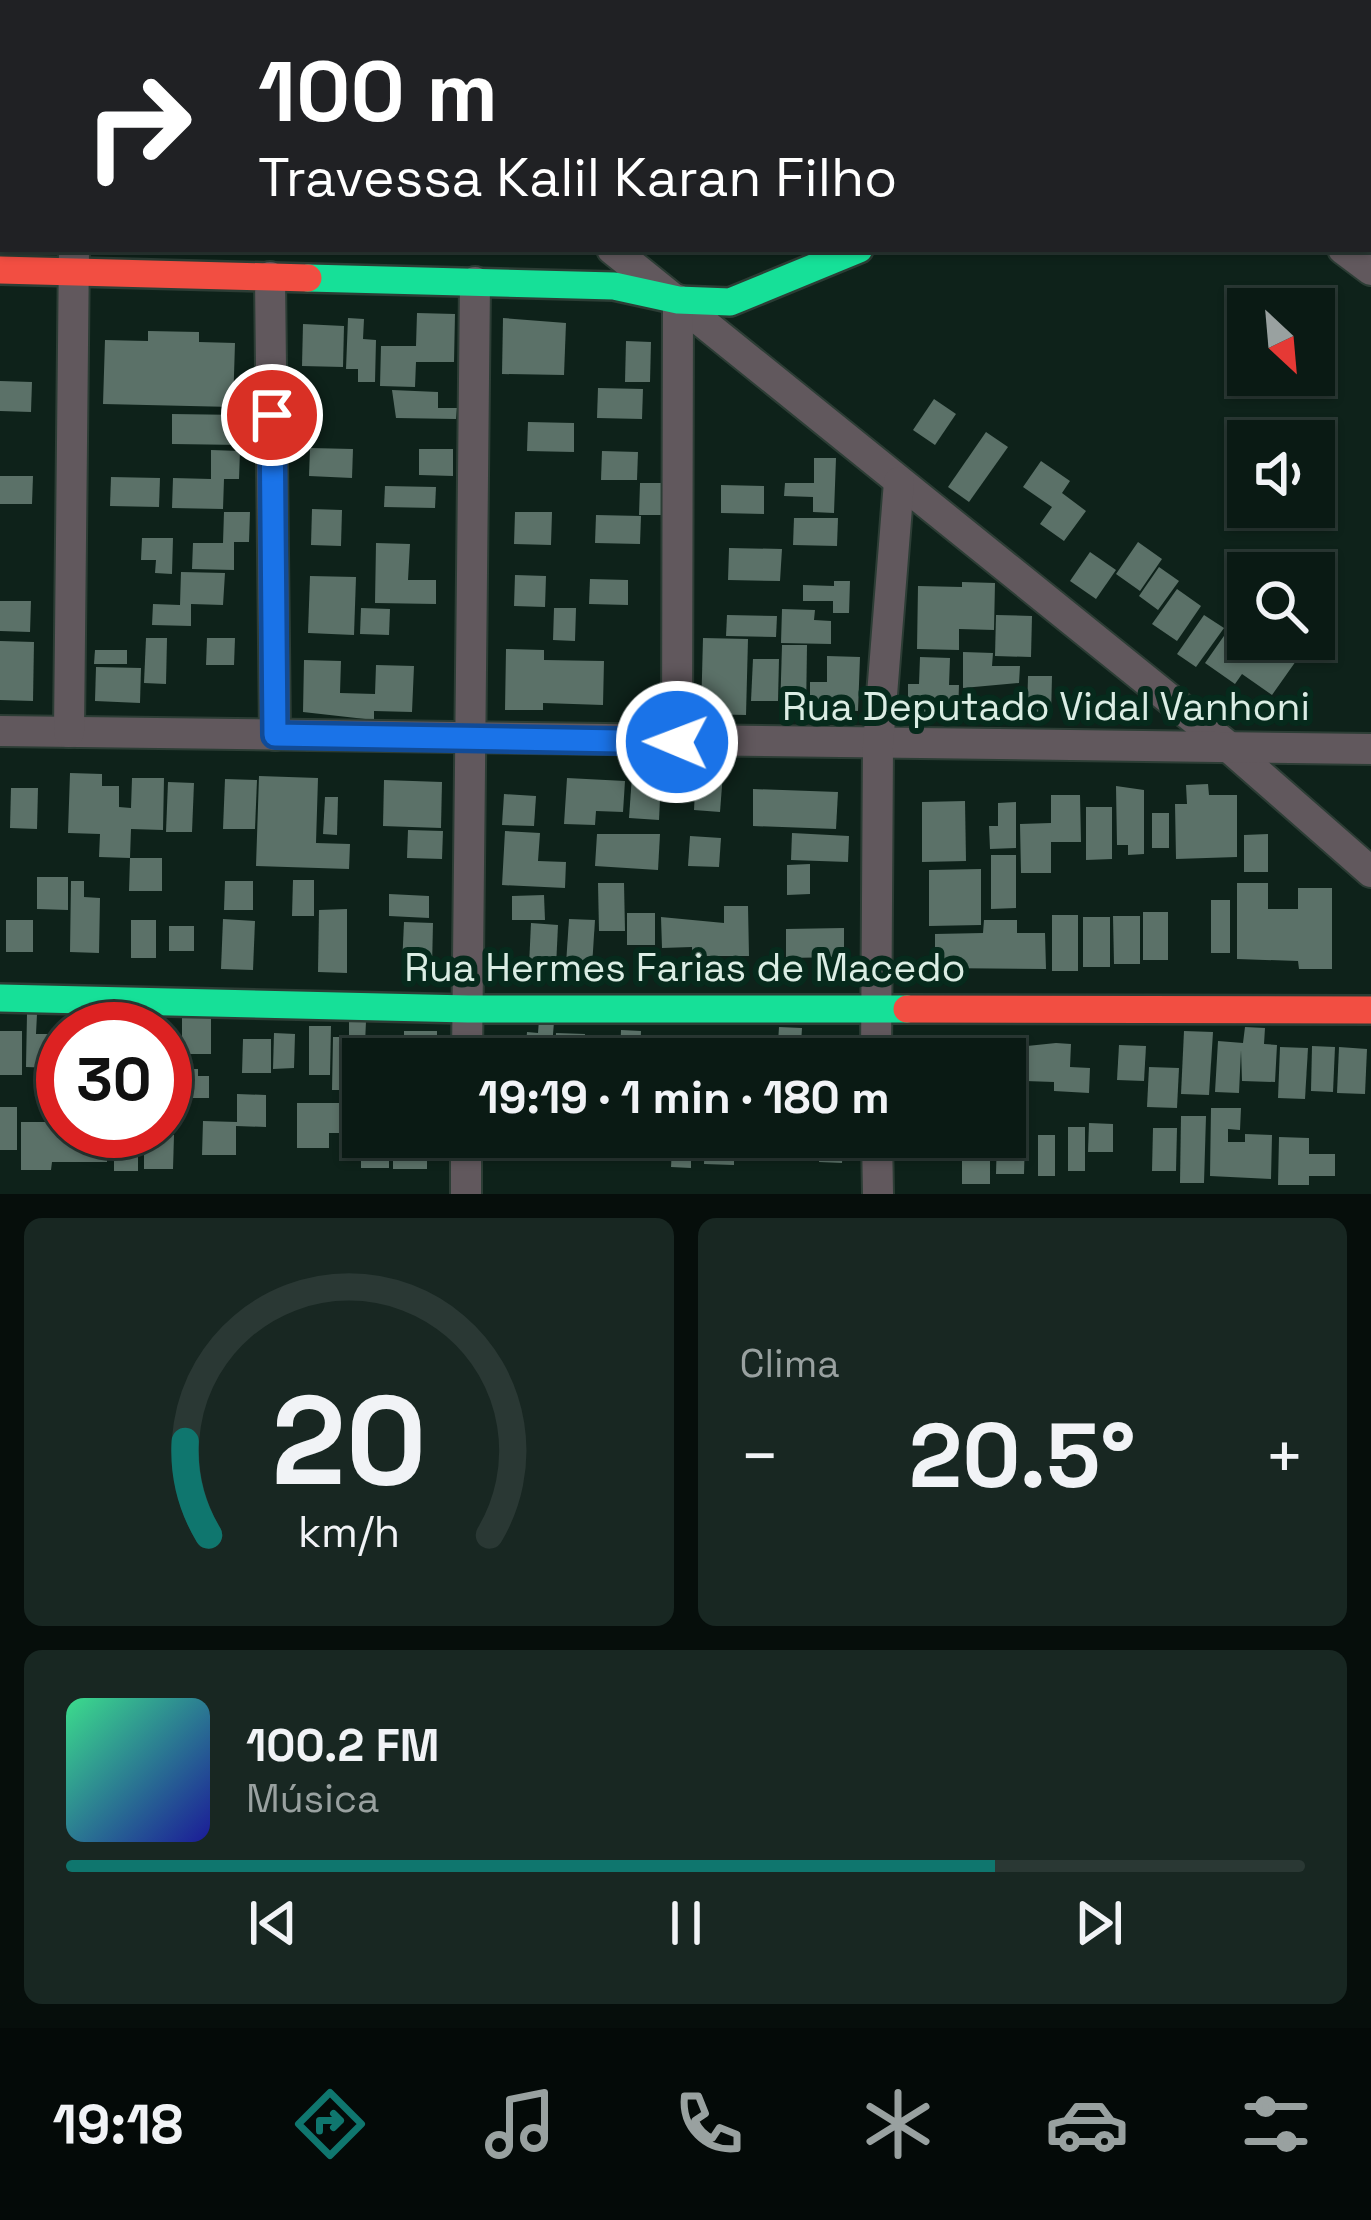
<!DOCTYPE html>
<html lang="pt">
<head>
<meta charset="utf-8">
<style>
  body { margin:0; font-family:"Space Grotesk",sans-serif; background:#182722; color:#f1f3f6; height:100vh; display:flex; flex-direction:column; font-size:45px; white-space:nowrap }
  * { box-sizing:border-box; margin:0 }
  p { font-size:39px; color:#99a1a0 }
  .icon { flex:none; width:66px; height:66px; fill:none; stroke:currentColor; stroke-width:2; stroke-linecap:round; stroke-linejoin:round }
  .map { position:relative; height:1194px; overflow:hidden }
  .side { display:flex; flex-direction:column; gap:24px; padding:24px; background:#060e0b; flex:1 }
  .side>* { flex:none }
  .guide { position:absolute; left:0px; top:0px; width:1371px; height:252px; box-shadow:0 3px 9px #0004,0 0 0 3px #2a3834; background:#202124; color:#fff; overflow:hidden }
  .needle { width:78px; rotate:154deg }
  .buttons { position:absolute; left:1227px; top:288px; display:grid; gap:24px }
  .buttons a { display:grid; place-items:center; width:108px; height:108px; border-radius:0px; background:#0a1a14; box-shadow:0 3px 9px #0004,0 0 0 3px #2a3834; font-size:60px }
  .speed { position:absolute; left:36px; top:1002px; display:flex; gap:24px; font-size:60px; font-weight:700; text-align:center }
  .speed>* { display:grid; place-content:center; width:156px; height:156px; border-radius:50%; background:#0a1a14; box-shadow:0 3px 9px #0004,0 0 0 3px #2a3834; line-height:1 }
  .speed .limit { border:18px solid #d22; background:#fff; color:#111 }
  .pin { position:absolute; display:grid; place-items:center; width:102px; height:102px; color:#fff; margin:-51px; border:6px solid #fff; border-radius:50%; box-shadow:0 3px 12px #0007 }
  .me { position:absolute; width:132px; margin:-66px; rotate:271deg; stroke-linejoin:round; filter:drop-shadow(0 0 9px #0008) }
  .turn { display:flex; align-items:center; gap:42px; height:252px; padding:0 60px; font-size:54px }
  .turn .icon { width:156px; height:156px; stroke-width:2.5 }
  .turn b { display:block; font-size:84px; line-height:102px }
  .big { font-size:90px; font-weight:600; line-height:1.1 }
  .side .card { flex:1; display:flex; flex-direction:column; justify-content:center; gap:18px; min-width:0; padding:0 42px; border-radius:18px; background:#182722 }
  .side .dial { align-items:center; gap:0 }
  .dial svg { height:312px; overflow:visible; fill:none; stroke:#2a3834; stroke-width:7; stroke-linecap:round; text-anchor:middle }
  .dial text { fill:#f1f3f6; stroke:none }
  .song { display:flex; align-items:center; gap:36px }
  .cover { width:144px; height:144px; border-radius:18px; background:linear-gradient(135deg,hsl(150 70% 55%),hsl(240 70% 35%)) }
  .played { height:12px; border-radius:6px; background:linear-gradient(90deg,#0f766e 75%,#2a3834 75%) }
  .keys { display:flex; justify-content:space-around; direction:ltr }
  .heat { display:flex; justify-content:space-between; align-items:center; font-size:66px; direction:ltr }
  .side .tiles { flex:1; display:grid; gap:24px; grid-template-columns:1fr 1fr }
  .card:last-child { grid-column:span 2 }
  .trip { position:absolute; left:342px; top:1038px; width:684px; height:120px; border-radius:0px; background:#0a1a14; box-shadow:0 3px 9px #0004,0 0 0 3px #2a3834; font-weight:600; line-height:120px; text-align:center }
  .tab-bar { display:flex; height:192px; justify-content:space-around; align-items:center; background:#040a08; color:#99a1a0 }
  .tab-bar .icon { width:84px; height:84px }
  .tab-bar .on { color:#0f766e }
  .tab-bar b { font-size:54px; color:#f1f3f6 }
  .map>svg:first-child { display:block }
  .building { fill:#5b7168 }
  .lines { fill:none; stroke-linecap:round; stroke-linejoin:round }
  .street-casing { stroke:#2c3d35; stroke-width:34 }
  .fast-casing { stroke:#2c3d35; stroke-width:32 }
  .jam-casing { stroke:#2c3d35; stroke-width:32 }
  .street { stroke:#61585d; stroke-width:30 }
  .fast { stroke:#16e098; stroke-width:27 }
  .jam { stroke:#f24e42; stroke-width:27 }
  .route-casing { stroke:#114b97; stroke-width:30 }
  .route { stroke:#1a73e8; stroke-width:21 }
  .labels { text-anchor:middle; stroke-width:12; stroke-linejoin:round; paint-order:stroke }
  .street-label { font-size:39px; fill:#dbede4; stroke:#062a1c }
</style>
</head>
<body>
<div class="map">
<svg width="1371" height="1194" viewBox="0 0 1371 1194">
  <rect width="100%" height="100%" fill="#0e221a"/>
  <g class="building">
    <polygon points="417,313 455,314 454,362 416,362 415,387 380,386 381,346 416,346"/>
    <polygon points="348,318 364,319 363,339 376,340 375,382 358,382 358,369 346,369"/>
    <polygon points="503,318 566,323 564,375 502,374"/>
    <polygon points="303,324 344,326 343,367 302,366"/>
    <polygon points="148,331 199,332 199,342 235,343 233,407 103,404 105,340 148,341"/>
    <polygon points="626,341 651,342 650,382 625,382"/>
    <polygon points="0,381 32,382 31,412 0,411"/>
    <polygon points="598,388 643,389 642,419 597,418"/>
    <polygon points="392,390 438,392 438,408 457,408 456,419 396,418"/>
    <polygon points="934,399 956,414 935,445 913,430"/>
    <polygon points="172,414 243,415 242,445 172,444"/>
    <polygon points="528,422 574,423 574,452 527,451"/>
    <polygon points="986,432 1008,447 969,502 948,487"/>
    <polygon points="310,448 353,449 352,478 309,476"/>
    <polygon points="419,449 453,449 453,476 419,475"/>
    <polygon points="211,450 240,451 239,479 224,479 223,509 172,508 173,478 211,479"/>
    <polygon points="602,451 638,452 637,480 601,480"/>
    <polygon points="814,458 836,458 834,513 813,512 813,497 784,496 785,483 814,483"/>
    <polygon points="1041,461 1070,481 1062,493 1086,511 1064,541 1040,524 1052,507 1023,487"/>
    <polygon points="0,476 33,476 32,504 0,504"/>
    <polygon points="111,477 160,478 159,507 110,506"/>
    <polygon points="640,483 664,483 663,515 639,515"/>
    <polygon points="721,485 764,486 764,514 721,513"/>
    <polygon points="385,486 436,487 435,508 384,507"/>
    <polygon points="312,509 342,510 341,546 311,545"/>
    <polygon points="224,512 250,512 249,542 234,542 234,570 192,569 193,543 223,543"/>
    <polygon points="515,512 552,512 551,545 514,544"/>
    <polygon points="596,515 641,516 640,544 595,543"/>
    <polygon points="794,518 838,518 837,546 793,545"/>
    <polygon points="142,538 173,538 172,574 155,573 156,560 141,560"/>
    <polygon points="1138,542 1162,559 1140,591 1116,574"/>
    <polygon points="376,543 410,544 408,580 436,580 436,604 375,603"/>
    <polygon points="729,548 782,549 780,581 728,580"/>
    <polygon points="1090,552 1116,570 1096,599 1070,581"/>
    <polygon points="1159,567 1179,581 1158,610 1139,596"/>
    <polygon points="181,572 225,573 223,605 191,604 191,626 152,625 153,604 180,605"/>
    <polygon points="515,575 546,576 545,607 514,606"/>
    <polygon points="310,576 356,577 354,635 308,633"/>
    <polygon points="590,579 628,580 628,605 589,604"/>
    <polygon points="834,581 850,581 849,613 833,613 833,601 803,601 803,585 834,586"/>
    <polygon points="962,582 995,583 994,630 959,629 959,650 917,649 918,586 962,587"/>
    <polygon points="1177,589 1201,606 1177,641 1152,624"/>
    <polygon points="0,601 31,601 30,632 0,631"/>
    <polygon points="361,608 390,609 389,635 360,634"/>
    <polygon points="554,608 576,608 575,641 553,640"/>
    <polygon points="782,609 815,610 814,620 831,621 831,644 781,643"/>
    <polygon points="727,615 777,616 776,637 726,636"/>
    <polygon points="996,615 1032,616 1031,657 995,656"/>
    <polygon points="1204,615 1224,628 1196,667 1177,654"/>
    <polygon points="1226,633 1256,654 1266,640 1296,661 1272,695 1242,674 1235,684 1205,663"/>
    <polygon points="146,638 167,638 166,684 144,683"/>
    <polygon points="207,638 235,638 234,665 206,665"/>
    <polygon points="703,638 748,639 746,715 701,714"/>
    <polygon points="0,641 34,642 33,701 0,700"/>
    <polygon points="782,645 807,645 806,714 780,713"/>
    <polygon points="506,649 544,650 544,660 604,661 603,705 543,703 543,710 505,710"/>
    <polygon points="95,650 127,650 127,664 94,664"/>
    <polygon points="963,652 993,653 992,666 1020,666 1019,683 963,688"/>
    <polygon points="827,656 860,657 858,711 810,709 810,682 827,682"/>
    <polygon points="920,657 950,658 949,685 959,685 958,715 908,714 908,684 919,684"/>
    <polygon points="753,659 779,659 778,701 751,701"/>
    <polygon points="304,660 341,661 340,693 375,694 376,665 414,666 412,712 374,711 374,720 303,712"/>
    <polygon points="96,667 141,668 140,703 95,701"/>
    <polygon points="1028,676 1052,676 1051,716 1027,716"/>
    <polygon points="696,772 723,773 720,812 694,810"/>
    <polygon points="70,773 102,774 102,786 119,786 119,807 131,808 132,778 164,778 163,830 131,829 130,858 99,857 100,834 68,833"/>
    <polygon points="259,776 318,778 316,843 350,844 349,869 256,866"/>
    <polygon points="632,776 661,778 659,820 629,818"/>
    <polygon points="567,778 625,781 623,812 596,811 595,825 564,824"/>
    <polygon points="225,779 257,780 255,829 223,829"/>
    <polygon points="384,780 442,782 441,828 383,826"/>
    <polygon points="168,782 194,783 192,832 166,832"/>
    <polygon points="1208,784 1209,795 1237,795 1237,857 1176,859 1175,804 1187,804 1186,785"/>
    <polygon points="1116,786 1144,790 1144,854 1128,855 1128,845 1117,845"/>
    <polygon points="11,788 38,788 37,829 10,828"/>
    <polygon points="753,789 838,792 836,829 753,826"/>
    <polygon points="504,794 536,796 534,826 502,825"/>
    <polygon points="1051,795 1080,795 1081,842 1051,842 1051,873 1021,873 1020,824 1051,823"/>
    <polygon points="325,797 338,797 337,835 323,834"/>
    <polygon points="965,801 966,861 922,862 922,802"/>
    <polygon points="1016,802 1016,848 990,849 989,826 998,826 998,803"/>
    <polygon points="1086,807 1112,807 1112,859 1086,860"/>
    <rect x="1152" y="813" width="17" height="35"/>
    <polygon points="408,830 443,831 442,859 407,858"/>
    <polygon points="505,831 540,833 538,861 566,862 565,888 502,885"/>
    <polygon points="792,833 849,836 848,862 791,860"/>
    <polygon points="597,834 660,834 658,870 595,866"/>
    <polygon points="1268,834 1268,872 1244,872 1244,835"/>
    <polygon points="690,836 721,838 719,867 688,866"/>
    <polygon points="991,855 1016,855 1016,908 991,909"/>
    <polygon points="130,858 162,858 162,891 129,891"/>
    <polygon points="810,864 810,894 787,895 787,865"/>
    <polygon points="981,869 981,925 929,926 929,870"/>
    <polygon points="37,877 68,877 68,910 37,909"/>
    <polygon points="293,880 314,880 314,916 292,916"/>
    <polygon points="71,881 84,881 84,897 100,898 99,953 70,952"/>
    <polygon points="225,881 253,881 253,910 224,910"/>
    <polygon points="598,883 624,883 625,931 599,931"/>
    <polygon points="1237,883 1268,883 1268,909 1298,909 1298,888 1332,888 1332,969 1299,969 1298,961 1237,959"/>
    <polygon points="389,894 429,896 429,918 389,916"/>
    <polygon points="544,895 545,920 512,920 512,896"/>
    <rect x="1211" y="900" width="19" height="53"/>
    <polygon points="724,906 748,906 749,956 692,956 692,947 662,948 661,917 724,923"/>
    <polygon points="347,909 347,973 318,972 319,910"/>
    <rect x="1143" y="912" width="25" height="48"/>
    <rect x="627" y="913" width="28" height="32"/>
    <rect x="1052" y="915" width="26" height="56"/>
    <polygon points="1113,916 1140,916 1140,964 1114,964"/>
    <rect x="1083" y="917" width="27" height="50"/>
    <polygon points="223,919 255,921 253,970 221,969"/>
    <polygon points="569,919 595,920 592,966 566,964"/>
    <rect x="6" y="920" width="27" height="32"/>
    <rect x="131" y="920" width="25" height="38"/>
    <polygon points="984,920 1017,920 1017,933 1045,933 1046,969 935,968 935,934 983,933"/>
    <polygon points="404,922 433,923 432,967 402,966"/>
    <polygon points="531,923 558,925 556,967 529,966"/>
    <rect x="169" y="926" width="25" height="25"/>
    <polygon points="844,928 844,957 786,958 786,929"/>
    <polygon points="27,1014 37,1014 36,1034 54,1034 53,1068 26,1067"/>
    <rect x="182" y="1016" width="29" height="38"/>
    <polygon points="349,1020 366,1021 363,1090 332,1090 333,1037 349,1037"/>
    <polygon points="539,1020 554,1022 551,1059 525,1059 527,1032 538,1033"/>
    <polygon points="309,1026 331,1026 330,1075 309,1075"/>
    <polygon points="779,1027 802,1028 800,1059 777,1059"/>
    <polygon points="1245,1027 1265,1028 1264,1044 1277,1045 1275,1082 1242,1081 1241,1050 1239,1093 1215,1092 1218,1041 1243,1043"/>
    <polygon points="621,1030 641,1031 640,1059 620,1059"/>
    <rect x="0" y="1031" width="22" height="44"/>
    <rect x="404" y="1031" width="33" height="28"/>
    <polygon points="1184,1031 1213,1032 1209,1095 1181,1094"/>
    <polygon points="274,1033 295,1034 294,1068 273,1069"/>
    <polygon points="556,1033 585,1034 584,1059 555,1059"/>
    <polygon points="652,1036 712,1037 711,1059 652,1059"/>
    <polygon points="808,1036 834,1038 833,1059 807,1059"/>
    <polygon points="589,1037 613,1038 612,1059 588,1059"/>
    <polygon points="743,1038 774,1039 773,1059 718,1059 718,1050 742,1051"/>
    <polygon points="243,1039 271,1039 271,1073 242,1073"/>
    <rect x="370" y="1039" width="22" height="20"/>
    <polygon points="970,1040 992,1041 991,1059 969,1059"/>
    <polygon points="1011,1042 1024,1043 1021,1103 1005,1102"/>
    <polygon points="1056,1043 1071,1044 1070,1067 1090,1068 1089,1093 1054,1091 1054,1082 1025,1081 1027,1046"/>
    <polygon points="1119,1045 1146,1046 1144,1081 1117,1080"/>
    <polygon points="1312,1046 1335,1047 1333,1092 1311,1091"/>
    <polygon points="1280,1047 1308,1048 1305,1099 1278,1098"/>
    <polygon points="1339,1047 1367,1049 1365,1094 1337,1093"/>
    <rect x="165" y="1051" width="10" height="45"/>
    <polygon points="1149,1067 1179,1068 1177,1108 1147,1107"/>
    <polygon points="181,1069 198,1069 198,1076 209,1076 209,1098 181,1098"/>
    <polygon points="237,1094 266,1095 266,1127 236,1126 236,1155 202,1155 203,1121 237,1122"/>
    <polygon points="297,1103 353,1103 353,1133 329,1133 329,1148 297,1148"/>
    <polygon points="52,1106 63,1106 63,1131 107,1131 107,1162 52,1162 51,1170 21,1170 21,1122 52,1122"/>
    <rect x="0" y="1107" width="17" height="43"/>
    <polygon points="1211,1108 1241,1108 1240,1130 1228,1129 1228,1142 1245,1142 1245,1134 1272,1135 1271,1179 1210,1176"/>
    <polygon points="1181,1116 1206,1116 1204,1183 1180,1183"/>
    <polygon points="1089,1123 1113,1124 1113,1152 1088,1152"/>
    <rect x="1068" y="1127" width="17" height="44"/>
    <polygon points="1153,1128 1177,1128 1176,1171 1152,1171"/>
    <rect x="114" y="1131" width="24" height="40"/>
    <polygon points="144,1135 174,1135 173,1169 144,1169"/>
    <rect x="1038" y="1135" width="17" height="41"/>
    <rect x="361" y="1137" width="28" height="31"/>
    <rect x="393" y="1137" width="34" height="32"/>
    <polygon points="507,1137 577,1137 576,1158 506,1155"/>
    <polygon points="705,1137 734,1137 734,1165 704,1164"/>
    <polygon points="820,1137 844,1137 842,1163 819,1162"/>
    <polygon points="997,1137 1025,1137 1024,1174 996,1174"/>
    <polygon points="1279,1137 1309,1138 1309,1154 1335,1154 1335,1176 1309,1176 1309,1185 1278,1185"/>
    <polygon points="672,1149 691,1149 691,1168 671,1167"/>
    <rect x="962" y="1149" width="28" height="35"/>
  </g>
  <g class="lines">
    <defs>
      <g id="street">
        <polyline points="72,0 72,3"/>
        <polyline points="290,0 294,3"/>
        <polyline points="1041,0 1045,3"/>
        <polyline points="1368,231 1371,230"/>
        <polyline points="612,249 1224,743 1371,872"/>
        <polyline points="1343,249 1371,270"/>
        <polyline points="270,277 275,735"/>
        <polyline points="0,731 1371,749"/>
        <polyline points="69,732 74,249"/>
        <polyline points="677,742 678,300"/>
        <polyline points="467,1059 475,282"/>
        <polyline points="876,1059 878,745 899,482"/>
        <polyline points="877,1137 878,1194"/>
        <polyline points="466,1194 466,1137"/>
      </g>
      <g id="fast">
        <polyline points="1297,3 1302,0"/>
        <polyline points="1368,31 1371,29"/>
        <polyline points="308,278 614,286 678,300 730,302 859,249"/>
        <polyline points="0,998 468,1009 907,1009"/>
      </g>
      <g id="jam">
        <polyline points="0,270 308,278"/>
        <polyline points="907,1009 1371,1010"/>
      </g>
    </defs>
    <use href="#street" class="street-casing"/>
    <use href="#fast" class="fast-casing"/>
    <use href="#jam" class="jam-casing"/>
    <use href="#street" class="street"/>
    <use href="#fast" class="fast"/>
    <use href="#jam" class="jam"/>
  </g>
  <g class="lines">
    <defs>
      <polyline id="route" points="272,415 275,735 677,742"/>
    </defs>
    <use href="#route" class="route-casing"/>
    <use href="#route" class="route"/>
  </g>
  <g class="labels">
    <g class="street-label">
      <text x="1046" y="720">Rua Deputado Vidal Vanhoni</text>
      <text x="685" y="981">Rua Hermes Farias de Macedo</text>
    </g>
  </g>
</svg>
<div class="buttons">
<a><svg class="needle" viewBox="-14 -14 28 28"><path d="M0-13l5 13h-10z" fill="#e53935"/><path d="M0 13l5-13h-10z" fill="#99a1a0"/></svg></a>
<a><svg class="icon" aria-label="sound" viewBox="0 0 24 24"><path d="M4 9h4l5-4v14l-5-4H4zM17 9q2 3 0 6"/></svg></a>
<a><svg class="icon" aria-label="search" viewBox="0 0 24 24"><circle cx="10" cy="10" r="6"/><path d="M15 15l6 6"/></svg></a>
</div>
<div class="speed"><div class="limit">30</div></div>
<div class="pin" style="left:272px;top:415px;background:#d93025"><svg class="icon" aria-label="arrive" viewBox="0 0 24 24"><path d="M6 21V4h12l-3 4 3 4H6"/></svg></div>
<svg class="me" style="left:677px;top:742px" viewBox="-20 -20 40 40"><circle r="17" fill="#1a73e8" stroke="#fff" stroke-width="3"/><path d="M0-11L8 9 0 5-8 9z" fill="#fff"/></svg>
<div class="trip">19:19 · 1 min · 180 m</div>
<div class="guide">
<div class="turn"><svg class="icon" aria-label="right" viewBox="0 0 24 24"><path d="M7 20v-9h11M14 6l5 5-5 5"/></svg><div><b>100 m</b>Travessa Kalil Karan Filho</div></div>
</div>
</div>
<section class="side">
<div class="tiles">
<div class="card dial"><svg viewBox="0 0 100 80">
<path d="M14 69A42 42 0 1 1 86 69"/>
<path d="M14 69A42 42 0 0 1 8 45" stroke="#0f766e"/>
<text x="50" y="56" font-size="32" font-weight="700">20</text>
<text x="50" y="72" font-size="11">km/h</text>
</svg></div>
<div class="card"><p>Clima</p>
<div class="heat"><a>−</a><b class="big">20.5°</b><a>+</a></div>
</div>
<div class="card">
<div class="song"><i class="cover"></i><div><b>100.2 FM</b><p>Música</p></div></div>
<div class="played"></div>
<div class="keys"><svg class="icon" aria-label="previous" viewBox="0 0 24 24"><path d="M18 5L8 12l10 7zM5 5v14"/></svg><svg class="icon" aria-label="pause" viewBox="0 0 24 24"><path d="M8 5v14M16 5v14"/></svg><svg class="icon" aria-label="next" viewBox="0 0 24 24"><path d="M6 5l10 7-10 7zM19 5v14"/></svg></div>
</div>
</div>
</section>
<nav class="tab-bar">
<b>19:18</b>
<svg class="icon on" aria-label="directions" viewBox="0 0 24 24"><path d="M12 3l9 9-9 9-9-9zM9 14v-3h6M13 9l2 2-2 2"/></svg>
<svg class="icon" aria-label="music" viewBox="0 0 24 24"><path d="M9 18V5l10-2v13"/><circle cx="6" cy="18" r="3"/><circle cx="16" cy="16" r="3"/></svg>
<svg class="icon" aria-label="phone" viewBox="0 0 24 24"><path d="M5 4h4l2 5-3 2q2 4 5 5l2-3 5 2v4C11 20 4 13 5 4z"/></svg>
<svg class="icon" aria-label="climate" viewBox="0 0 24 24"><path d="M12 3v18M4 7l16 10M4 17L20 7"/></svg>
<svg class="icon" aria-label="car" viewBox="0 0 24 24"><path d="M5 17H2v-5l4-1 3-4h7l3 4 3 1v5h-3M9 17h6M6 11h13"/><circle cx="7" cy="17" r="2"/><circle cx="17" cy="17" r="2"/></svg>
<svg class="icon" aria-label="filters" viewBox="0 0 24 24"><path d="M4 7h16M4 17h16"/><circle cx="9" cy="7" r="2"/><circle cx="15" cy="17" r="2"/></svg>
</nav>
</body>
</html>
